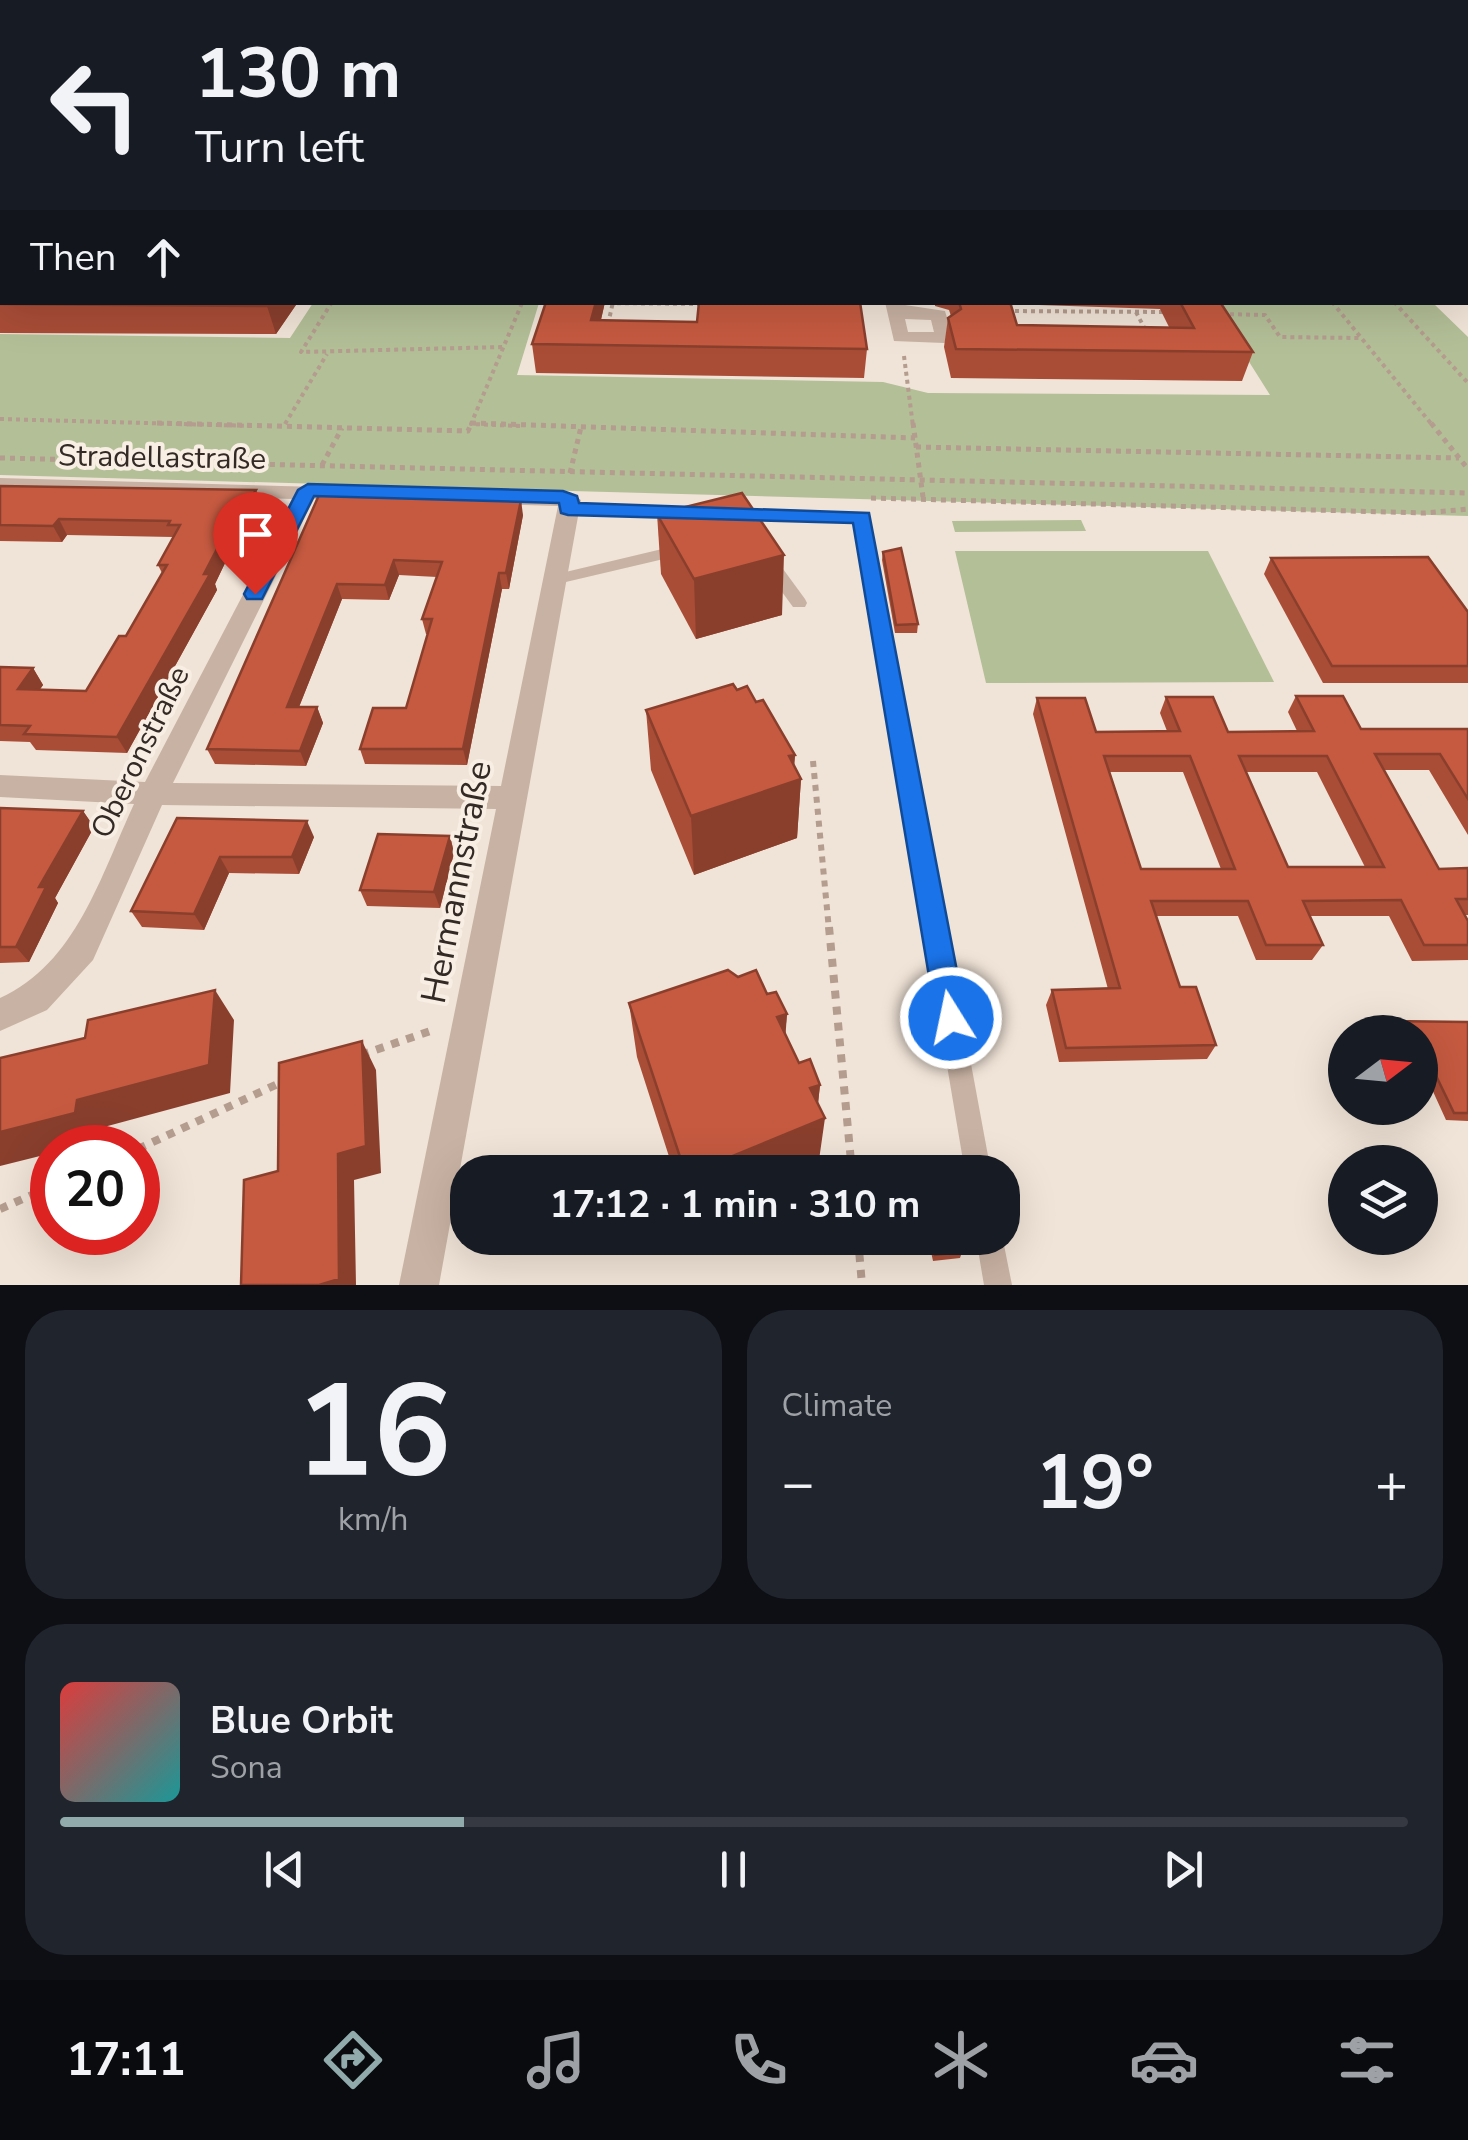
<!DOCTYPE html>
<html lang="en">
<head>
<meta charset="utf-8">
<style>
  body { margin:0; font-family:"Nunito Sans",sans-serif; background:#20242c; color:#f1f3f6; height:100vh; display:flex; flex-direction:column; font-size:38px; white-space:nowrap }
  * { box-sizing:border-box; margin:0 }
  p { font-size:32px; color:#9ea1a6 }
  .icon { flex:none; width:55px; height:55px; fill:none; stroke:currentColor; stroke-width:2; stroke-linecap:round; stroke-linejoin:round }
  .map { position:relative; height:1285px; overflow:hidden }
  .details { display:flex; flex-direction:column; gap:25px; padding:25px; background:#0d0f14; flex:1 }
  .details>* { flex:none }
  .banner { position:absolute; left:0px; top:0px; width:1470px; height:305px; box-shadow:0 10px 40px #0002; background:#171b24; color:#f1f3f6; overflow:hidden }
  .needle { width:65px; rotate:74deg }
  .tools { position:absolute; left:1328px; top:1015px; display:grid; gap:20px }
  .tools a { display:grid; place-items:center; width:110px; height:110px; border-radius:50%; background:#171b24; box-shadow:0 10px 40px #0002; font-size:50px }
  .speed { position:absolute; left:30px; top:1125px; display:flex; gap:20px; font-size:50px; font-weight:700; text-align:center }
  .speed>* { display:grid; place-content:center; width:130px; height:130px; border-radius:50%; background:#171b24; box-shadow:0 10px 40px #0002; line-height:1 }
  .speed .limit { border:15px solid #d22; background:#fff; color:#111 }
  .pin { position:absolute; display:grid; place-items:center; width:85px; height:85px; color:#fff; margin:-102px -42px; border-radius:50% 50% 50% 0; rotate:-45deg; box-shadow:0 0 10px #0007 }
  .pin .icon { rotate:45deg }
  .me { position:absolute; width:110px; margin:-55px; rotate:350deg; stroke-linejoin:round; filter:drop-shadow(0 0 8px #0008) }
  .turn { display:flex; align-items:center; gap:35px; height:210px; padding:0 30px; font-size:45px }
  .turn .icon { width:130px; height:130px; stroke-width:2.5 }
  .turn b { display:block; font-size:70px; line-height:85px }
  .then { display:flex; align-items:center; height:95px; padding:0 30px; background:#0003; gap:20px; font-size:38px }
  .big { font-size:75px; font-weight:700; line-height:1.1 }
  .details .widget { flex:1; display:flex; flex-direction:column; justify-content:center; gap:15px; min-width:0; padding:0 35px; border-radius:40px; background:#20242c }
  .details .dial { align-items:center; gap:0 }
  .dial b { font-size:130px; line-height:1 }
  .song { display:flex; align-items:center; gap:30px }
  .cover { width:120px; height:120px; border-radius:15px; background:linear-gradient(135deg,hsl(0 70% 55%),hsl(180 70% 35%)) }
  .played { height:10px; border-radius:5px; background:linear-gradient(90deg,#91abad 30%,#363941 30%) }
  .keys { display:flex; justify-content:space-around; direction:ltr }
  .heat { display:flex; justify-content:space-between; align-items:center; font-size:55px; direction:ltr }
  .details .tiles { flex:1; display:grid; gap:25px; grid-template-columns:1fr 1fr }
  .widget:last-child { grid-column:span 2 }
  .trip { position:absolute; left:450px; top:1155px; width:570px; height:100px; border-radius:40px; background:#171b24; box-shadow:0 10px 40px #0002; font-weight:700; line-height:100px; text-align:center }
  .menu { display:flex; height:160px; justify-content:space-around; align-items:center; background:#090b0e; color:#9ea1a6 }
  .menu .icon { width:70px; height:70px }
  .menu .selected { color:#91abad }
  .menu b { font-size:45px; color:#f1f3f6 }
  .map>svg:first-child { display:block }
  .green { fill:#b3bf97 }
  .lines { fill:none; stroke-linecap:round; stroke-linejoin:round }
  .path-far4 { stroke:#b49c8e; stroke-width:2.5; stroke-dasharray:2.5 2.5; stroke-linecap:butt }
  .path-far3 { stroke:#b49c8e; stroke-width:4; stroke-dasharray:4 4; stroke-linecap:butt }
  .path-far2 { stroke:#b49c8e; stroke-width:5; stroke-dasharray:5 5; stroke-linecap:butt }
  .path-far1 { stroke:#b49c8e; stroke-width:6; stroke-dasharray:6 6; stroke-linecap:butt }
  .path { stroke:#b49c8e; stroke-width:8; stroke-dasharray:8 8; stroke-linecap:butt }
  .service { fill:#c8b2a3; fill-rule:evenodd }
  .minor { fill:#c8b2a3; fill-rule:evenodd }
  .wall { fill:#a94d37; fill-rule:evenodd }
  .shaded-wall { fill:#8a3f2d }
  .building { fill:#c55a40; stroke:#8a3f2d; stroke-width:2.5; fill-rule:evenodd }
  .route { fill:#1a73e8; stroke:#114b97; stroke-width:2.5 }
  .labels { text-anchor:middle; stroke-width:8; stroke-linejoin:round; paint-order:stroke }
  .street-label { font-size:30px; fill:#332925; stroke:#f8eee3 }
  .near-street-label { font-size:35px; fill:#332925; stroke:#f8eee3 }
</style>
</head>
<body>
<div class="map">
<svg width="1468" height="1285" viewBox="0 0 1468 1285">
  <rect width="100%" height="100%" fill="#f0e3d7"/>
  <g class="green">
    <polygon points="313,303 539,303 517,375 883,382 928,393 1270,395 1212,303 1433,303 1468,337 1468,516 0,475 0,334 290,338"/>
    <polygon points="1081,520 1086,531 955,532 952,521"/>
    <polygon points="955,551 1208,551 1274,682 986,683"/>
  </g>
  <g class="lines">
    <g class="path-far4">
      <polyline points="1082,0 1086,2"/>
      <polyline points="106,2 113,0"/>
      <polyline points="159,2 165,0"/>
      <polyline points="170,2 174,0"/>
    </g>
    <g class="path-far3">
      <polyline points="332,302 301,352 504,347"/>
      <polyline points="1332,302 1433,426"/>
      <polyline points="1394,302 1468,383"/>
      <polyline points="601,303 705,304"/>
      <polyline points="1007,311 1166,312"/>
      <polyline points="1136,312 1146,331"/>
      <polyline points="1222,314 1265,315 1280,337 1360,338"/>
      <polyline points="608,324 613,302"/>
      <polyline points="904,356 913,426"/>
      <polyline points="0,419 255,426"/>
      <polyline points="285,424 327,354"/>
      <polyline points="520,426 471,424 522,303 550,303"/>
    </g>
    <g class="path-far2">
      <polyline points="157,423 468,431 471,424"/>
      <polyline points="471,423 915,438"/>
      <polyline points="913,423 923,497"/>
      <polyline points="1431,423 1468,469"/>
      <polyline points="916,447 1459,458"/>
      <polyline points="0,458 1468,493"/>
      <polyline points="322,465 342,428"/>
      <polyline points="570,473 581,427"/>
      <polyline points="871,498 1425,513 1468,509"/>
    </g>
    <polyline class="path-far1" points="813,761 829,930"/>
    <g class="path">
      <polyline points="829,927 852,1172"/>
      <polyline points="361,1055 436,1029"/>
      <polyline points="138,1149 284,1081"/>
      <polyline points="0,1209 52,1186"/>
      <polyline points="858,1238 862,1285"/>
    </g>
    <g class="service">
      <polygon points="568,504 692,507 700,512 692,517 563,512 560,509 563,506"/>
      <polygon points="733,509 862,512 870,517 991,1172 965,1172 855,522 728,517 725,514"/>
      <polygon points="679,545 685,546 687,550 685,554 553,585 545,580 553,575"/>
      <polygon points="769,557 775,558 805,599 807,603 805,607 793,607 763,566 761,562"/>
      <polygon points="1002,1235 1012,1285 984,1285 976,1238 1002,1238"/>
    </g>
    <g class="minor">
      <rect x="774" y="0" width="10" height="2"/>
      <path d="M885,302L945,311L953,338L944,343L894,341ZM905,319L931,320L934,332H908Z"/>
      <path d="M0,478L570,494L581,500L439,1285H399L496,809L162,805L93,960L47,1010L0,1031V998C76,964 101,875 134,804L0,797V775L145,782L293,499L0,490ZM314,499L558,506L501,786L173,783Z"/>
    </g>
  </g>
  <g class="wall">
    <polygon points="277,0 760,0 759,2 274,2"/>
    <polygon points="1173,0 1468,0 1468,50 1468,2 1175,2"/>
    <polygon points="0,229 298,302 276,334 0,333"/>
    <polygon points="546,302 605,302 601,320 867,349 864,378 536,373 532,344"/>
    <path d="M935,302H1220L1253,352L1242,381L951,378L944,347L948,318L951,316L949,310L935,306ZM1010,304L1160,309L1169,327L1017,325Z"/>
    <polygon points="0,486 262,506 241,542 235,542 215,584 217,590 127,753 36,750 30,742 0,741 0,667 33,668 43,685 40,689 86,691 126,636 162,573 158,565 173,537 67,535 62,542 0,541"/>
    <polygon points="319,495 523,515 509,589 502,589 467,765 365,764 360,749 406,708 428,634 426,634 422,619 437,577 399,575 389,600 342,599 299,707 317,707 323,723 306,766 215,764 207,749"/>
    <polygon points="657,514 782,615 696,639 661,574"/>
    <polygon points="883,552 918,624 917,633 895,633 882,560"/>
    <polygon points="1271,558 1468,612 1468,683 1323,683 1264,574"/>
    <polygon points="737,690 756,702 795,755 794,765 801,779 797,838 694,875 651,770 646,710"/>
    <path d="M1296,696L1361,729H1468V835L1429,770H1384L1439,869L1468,868V915H1465L1468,921V960L1412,961L1389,916H1310L1323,945L1312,960H1256L1238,916H1156L1180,987L1216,1045L1207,1059L1059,1062L1046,1005L1052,990L1108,989L1033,714L1037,698L1096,732L1167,731L1160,713L1166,697L1228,732L1297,731L1288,712ZM1110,772H1183L1221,869H1141ZM1246,772H1317L1365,867H1288Z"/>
    <polygon points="0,808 83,811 94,827 55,898 58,903 29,962 0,963"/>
    <polygon points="177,818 314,837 299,874 229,873 204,930 142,927 131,911"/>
    <polygon points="450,836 454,853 440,908 367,906 360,890"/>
    <polygon points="767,994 787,1014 785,1034 799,1063 820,1085 818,1104 818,1167 805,1172 674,1172 637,1057 629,1003"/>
    <polygon points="1388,1021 1468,1022 1468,1121 1446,1120 1420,1063 1420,1032 1383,1032 1382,1029"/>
    <polygon points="928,1238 959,1238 962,1252 960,1258 933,1261"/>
  </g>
  <g class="shaded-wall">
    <polygon points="270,302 298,302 276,334 267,306"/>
    <polygon points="596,302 605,302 595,345 591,320"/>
    <polygon points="256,490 262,506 241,542 234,526"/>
    <polygon points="521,500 523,515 509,589 506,573"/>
    <polygon points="59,519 67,535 62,542 53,526"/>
    <polygon points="229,526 235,542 215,584 217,590 127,753 117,737"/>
    <polygon points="784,555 782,615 696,639 694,579"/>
    <polygon points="394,560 399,575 389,600 385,585"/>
    <polygon points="499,573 502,589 467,765 463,749"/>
    <polygon points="337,584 342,599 293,722 287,707"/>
    <polygon points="33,668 43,685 29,705 18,689"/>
    <polygon points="317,707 323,723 306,766 300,751"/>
    <polygon points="795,755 793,782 801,779 797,838 694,875 691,816 789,756"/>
    <polygon points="83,811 94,827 55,898 58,903 29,962 16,947 39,887"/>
    <polygon points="307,821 314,837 299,874 292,857"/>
    <polygon points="450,836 454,853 440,908 434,892"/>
    <polygon points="220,857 229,873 204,930 194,914"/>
    <polygon points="215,990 234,1020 230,1093 104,1127 102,1140 74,1148 52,1148 52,1153 0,1166 0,1132 77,1100"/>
    <polygon points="787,1014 783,1068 777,1017"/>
    <polygon points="362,1041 376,1070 381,1173 354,1180 356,1285 319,1285 338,1154"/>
    <polygon points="820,1085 816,1121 825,1118 818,1167 805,1172 694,1172 810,1088"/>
  </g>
  <g class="building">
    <polygon points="277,0 439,0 437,2 274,2"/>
    <polygon points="598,0 755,0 755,2 597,2"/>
    <polygon points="804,0 965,0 967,2 804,2"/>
    <polygon points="1206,0 1468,0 1468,20 1468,2 1208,2"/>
    <polygon points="2,227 2,302 270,302 267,306 0,304 0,229"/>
    <polygon points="546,302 596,302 591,320 697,322 699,302 860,302 867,349 532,344"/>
    <polygon points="959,302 1010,302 1017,325 1194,328 1180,302 1220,302 1253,352 956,349 948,318 961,309"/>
    <polygon points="0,486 256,490 234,526 229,526 204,574 210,574 117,737 24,734 30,726 0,725 0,667 33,668 18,689 86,691 119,636 126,636 167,565 158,565 180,525 168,525 170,521 59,519 53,526 0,525"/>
    <polygon points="742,493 784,555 694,579 657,514"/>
    <polygon points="319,495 521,500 506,573 499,573 463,749 360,749 373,708 406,708 432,619 422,619 442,562 394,560 385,585 337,584 287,707 317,707 300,751 207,749"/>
    <polygon points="901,548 918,624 896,625 883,552"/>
    <polygon points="1428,557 1468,612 1468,666 1332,666 1271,558"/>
    <polygon points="733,684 737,690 747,686 756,702 763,700 795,755 789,756 801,779 691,816 646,710"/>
    <path d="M1296,696H1343L1361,729H1468V799L1440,754H1375L1439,869L1468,868V899H1456L1468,921V945H1424L1401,900L1303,901L1323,945H1266L1248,901H1151L1180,987H1196L1216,1045L1066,1048L1052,990L1120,988L1037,698H1085L1096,732L1180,731L1166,697H1213L1228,732L1314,731ZM1104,756H1190L1235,869H1141ZM1239,756H1327L1384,867H1288Z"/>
    <polygon points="0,808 83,811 39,887 46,887 16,947 0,947"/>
    <polygon points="177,818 307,821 292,857 220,857 194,914 131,911"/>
    <polygon points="378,834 450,836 434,892 360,890"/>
    <polygon points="728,970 738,977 756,970 767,994 776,992 787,1014 777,1017 799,1063 810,1059 820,1085 810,1088 825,1118 694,1172 685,1172 629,1003"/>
    <polygon points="215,990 209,1065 77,1100 75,1113 0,1132 0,1058 85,1038 88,1020"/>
    <polygon points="1388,1021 1468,1022 1468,1113 1454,1113 1426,1055 1420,1054 1420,1032 1393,1032"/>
    <polygon points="362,1041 366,1146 338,1154 339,1279 319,1285 241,1285 244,1180 278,1171 279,1063"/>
    <polygon points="932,1238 959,1238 962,1252 935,1255"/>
  </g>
  <polygon class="route" points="308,484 563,491 577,496 579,503 869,513 966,1018 962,1029 951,1033 940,1029 936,1018 853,523 568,515 561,513 559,503 314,496 262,599 247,599 244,594 298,490"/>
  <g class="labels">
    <g class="street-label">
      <text transform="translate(162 457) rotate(1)" y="10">Stradellastraße</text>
      <text transform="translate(140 752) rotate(-64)" y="10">Oberonstraße</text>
    </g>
    <g class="near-street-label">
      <text transform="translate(456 882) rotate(-79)" y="12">Hermannstraße</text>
    </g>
  </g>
</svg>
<div class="tools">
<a><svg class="needle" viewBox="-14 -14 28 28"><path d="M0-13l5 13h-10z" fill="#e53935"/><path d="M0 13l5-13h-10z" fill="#9ea1a6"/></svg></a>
<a><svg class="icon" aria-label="layers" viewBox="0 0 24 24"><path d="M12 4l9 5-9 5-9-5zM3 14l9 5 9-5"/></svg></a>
</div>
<div class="speed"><div class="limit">20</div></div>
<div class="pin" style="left:255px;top:594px;background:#d93025"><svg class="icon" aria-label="arrive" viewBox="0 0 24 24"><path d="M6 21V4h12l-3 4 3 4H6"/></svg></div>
<svg class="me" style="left:951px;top:1018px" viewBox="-20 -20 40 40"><circle r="17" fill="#1a73e8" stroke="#fff" stroke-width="3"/><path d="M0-11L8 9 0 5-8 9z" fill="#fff"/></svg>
<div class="trip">17:12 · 1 min · 310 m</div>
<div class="banner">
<div class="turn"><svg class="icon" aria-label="left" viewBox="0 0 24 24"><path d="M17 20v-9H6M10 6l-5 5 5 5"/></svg><div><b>130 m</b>Turn left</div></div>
<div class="then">Then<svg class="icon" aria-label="ahead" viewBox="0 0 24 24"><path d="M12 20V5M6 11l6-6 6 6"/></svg></div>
</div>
</div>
<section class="details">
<div class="tiles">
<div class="widget dial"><b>16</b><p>km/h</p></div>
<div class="widget"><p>Climate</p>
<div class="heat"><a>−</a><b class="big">19°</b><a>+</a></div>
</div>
<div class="widget">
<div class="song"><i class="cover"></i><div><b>Blue Orbit</b><p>Sona</p></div></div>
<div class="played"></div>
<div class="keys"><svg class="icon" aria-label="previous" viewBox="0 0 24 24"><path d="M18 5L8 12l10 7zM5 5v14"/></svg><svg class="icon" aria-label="pause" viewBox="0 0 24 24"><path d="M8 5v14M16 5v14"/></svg><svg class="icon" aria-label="next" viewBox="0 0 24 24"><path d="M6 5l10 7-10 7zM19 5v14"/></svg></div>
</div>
</div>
</section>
<nav class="menu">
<b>17:11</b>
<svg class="icon selected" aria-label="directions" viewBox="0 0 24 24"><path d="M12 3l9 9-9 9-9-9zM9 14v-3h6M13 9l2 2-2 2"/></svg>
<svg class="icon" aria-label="music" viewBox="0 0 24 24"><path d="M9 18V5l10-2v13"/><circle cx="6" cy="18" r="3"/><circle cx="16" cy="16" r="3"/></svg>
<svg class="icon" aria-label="phone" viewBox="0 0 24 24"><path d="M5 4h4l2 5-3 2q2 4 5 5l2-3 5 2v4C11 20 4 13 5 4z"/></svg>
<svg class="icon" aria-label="climate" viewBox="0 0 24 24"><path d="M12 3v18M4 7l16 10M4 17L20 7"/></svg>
<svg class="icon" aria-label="car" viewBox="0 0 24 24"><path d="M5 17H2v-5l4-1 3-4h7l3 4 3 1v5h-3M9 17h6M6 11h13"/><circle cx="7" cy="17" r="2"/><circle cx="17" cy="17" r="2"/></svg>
<svg class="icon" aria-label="filters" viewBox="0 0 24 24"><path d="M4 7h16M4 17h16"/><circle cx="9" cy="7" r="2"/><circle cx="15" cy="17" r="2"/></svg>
</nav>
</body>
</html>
